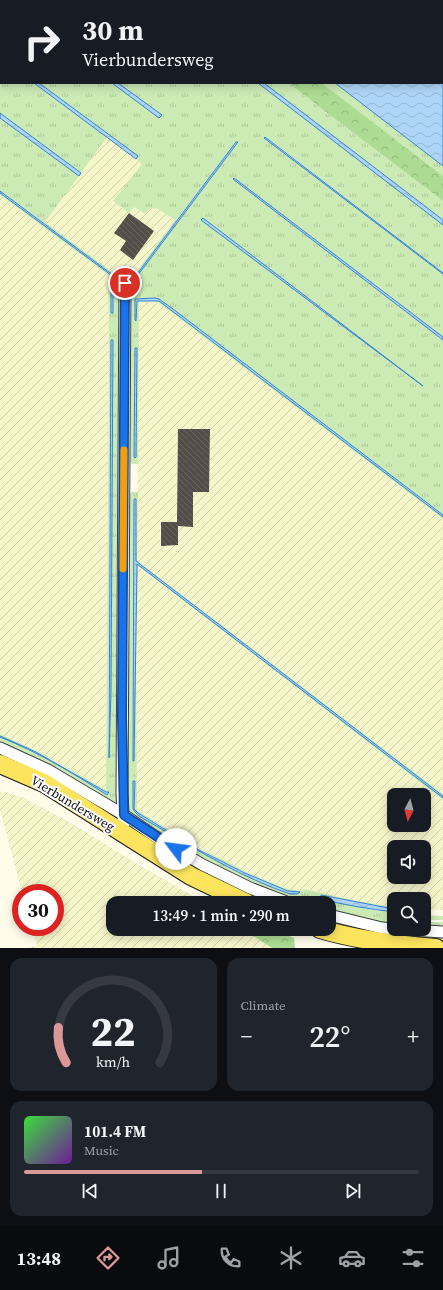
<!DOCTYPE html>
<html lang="en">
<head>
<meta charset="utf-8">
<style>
  body { margin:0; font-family:"Source Serif 4",serif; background:#20242c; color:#f1f3f6; height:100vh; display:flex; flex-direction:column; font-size:15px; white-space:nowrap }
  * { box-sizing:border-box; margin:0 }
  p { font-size:13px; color:#9ea1a6 }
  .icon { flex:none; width:22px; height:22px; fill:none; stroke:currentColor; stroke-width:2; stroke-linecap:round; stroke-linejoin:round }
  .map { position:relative; height:948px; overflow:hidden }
  .drawer { display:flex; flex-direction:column; gap:10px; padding:10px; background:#0d0f14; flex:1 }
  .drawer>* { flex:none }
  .banner { position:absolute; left:0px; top:0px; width:443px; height:84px; box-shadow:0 2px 10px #0003; background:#171b24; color:#f1f3f6; overflow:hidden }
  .needle { width:26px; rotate:186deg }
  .buttons { position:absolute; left:387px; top:788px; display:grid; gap:8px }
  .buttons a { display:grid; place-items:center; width:44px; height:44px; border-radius:8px; background:#171b24; box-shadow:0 2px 10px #0003; font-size:20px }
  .speed { position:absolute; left:12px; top:884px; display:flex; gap:8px; font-size:20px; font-weight:700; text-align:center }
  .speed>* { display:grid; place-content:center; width:52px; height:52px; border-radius:50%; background:#171b24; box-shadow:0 2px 10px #0003; line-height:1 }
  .speed .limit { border:6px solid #d22; background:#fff; color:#111 }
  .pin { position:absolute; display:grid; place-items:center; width:34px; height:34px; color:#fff; margin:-17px; border:2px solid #fff; border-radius:50%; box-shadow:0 1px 4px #0007 }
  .me { position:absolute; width:44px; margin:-22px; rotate:300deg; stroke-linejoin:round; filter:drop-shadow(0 0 3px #0008) }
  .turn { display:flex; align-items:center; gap:14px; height:84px; padding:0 16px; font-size:18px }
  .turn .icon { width:52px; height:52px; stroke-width:2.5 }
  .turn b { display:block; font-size:28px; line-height:34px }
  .big { font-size:30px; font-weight:600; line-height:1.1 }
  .drawer .tile { flex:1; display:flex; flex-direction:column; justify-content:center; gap:6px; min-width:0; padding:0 14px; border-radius:12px; background:#20242c }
  .drawer .dial { align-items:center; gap:0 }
  .dial svg { height:104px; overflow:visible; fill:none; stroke:#363941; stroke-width:7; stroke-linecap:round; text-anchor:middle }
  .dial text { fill:#f1f3f6; stroke:none }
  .song { display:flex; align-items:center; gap:12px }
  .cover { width:48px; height:48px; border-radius:6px; background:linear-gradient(135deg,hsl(120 70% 55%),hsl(280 70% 35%)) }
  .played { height:4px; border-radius:2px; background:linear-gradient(90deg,#da9896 45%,#363941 45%) }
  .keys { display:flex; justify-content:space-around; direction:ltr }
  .heat { display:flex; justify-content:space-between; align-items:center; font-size:22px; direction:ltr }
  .drawer .tiles { flex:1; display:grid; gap:10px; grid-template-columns:1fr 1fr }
  .tile:last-child { grid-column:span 2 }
  .trip { position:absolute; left:106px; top:896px; width:230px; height:40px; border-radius:12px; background:#171b24; box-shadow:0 2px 10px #0003; font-weight:600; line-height:40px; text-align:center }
  .tabs { display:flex; height:64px; justify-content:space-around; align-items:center; background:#090b0e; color:#9ea1a6 }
  .tabs .icon { width:28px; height:28px }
  .tabs .current { color:#da9896 }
  .tabs b { font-size:18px; color:#f1f3f6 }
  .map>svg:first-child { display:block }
  .farmland { fill:url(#farmland-furrows); fill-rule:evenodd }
  .grass { fill:url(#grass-tufts); fill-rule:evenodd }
  .forest { fill:url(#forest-crowns) }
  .water { fill:url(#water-waves); stroke:#3383d0 }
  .building { fill:url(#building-back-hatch) }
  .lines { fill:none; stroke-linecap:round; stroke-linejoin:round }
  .minor-casing { stroke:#3f3f3f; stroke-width:13 }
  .primary-casing { stroke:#1d1d1d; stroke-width:20 }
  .minor { stroke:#fff; stroke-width:11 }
  .primary { stroke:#fce45e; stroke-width:18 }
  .route-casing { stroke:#114b97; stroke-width:10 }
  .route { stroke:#1a73e8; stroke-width:7 }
  .slow { stroke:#f59e0b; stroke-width:7 }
  .labels { text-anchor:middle; stroke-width:4; stroke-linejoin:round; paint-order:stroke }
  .street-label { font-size:13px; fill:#0c0c0c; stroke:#fff }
</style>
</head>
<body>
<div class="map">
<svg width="443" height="948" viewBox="0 0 443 948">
  <defs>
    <pattern id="farmland-furrows" width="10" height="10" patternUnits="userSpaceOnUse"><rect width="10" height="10" fill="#f5f5ca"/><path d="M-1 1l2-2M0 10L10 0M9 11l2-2" fill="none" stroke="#d1d1ac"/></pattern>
    <pattern id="grass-tufts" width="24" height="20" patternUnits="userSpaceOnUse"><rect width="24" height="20" fill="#cbeab4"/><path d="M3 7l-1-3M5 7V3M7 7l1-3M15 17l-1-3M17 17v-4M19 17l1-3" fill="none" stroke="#adc89a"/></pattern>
    <pattern id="forest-crowns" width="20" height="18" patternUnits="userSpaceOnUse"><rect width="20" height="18" fill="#acdb93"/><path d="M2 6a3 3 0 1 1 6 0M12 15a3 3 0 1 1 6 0" fill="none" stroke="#93bb7e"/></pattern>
    <pattern id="water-waves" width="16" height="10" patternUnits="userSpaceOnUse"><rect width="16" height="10" fill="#aed5f7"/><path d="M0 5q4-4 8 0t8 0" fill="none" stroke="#94b6d3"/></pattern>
    <pattern id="building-back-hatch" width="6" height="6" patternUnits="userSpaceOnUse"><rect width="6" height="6" fill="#554e48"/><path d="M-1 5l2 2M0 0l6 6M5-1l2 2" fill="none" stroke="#68635e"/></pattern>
  </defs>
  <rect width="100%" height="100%" fill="#fffdea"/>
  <g class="farmland">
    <path d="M107,137L143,164L113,202L134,207L149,209L157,208L175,220L130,279H122L45,222ZM129,213L154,231L133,259L120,250L126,241L115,233Z"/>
    <polygon points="0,195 108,275 109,349 106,790 46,755 0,734"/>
    <path d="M139,301H154L159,303L443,519V794L137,561ZM178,430H210L209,492H177ZM177,511H193V526H178V545H161L160,522H177Z"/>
    <path d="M137,566L443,800V910L424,909V899H394V907L352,900L304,889L302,891L284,888L224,861L137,809L136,655ZM394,795H424V825H394ZM394,847H424V877H394Z"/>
    <polygon points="0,791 22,797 66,820 144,868 188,893 202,903 113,903 113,929 242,929 272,948 27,948 37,946 32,927 55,927 55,893 22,893 0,809"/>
  </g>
  <g class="grass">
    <polygon points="7,0 150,0 151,1 8,1"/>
    <polygon points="0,58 1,83 34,83 107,137 81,173 0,113"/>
    <path d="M39,83H112L159,118L162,115L118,83H258L443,225V273L274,143L264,138L443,274V337L234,178L233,179L443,340V515L159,299H136L135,320H136L137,301H159L443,517V519L159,303L154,301H139L138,464H132L127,459V279H131L175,220L157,208L149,209L145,214L134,207L129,213L113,201L142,164L136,159L138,156ZM236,142L237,143L135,279L134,278ZM203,219L422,386L202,220ZM135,348H137L136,457H134Z"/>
    <polygon points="264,83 288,83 443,201 443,220"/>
    <polygon points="322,83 334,83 443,166 443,176"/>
    <path d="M0,118L79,176L45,222L122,279L119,809L0,744V737L16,743L0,736V734L46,755L106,790L109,349L108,275L0,195V193L111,275L112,313H113V275L0,191ZM111,340H113L111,691L108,758ZM19,744C50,755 78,776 106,792L107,794L83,779Z"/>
    <path d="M132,492H138L137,561L443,794V796L136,561L134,499L133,761H134L136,563L443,798V800L138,566L136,655L137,810L200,848L245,871L284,888L302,891L304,889L352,900L394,907V909L384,908L321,895L320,899L374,910L394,912V924L329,911V903H300L278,895L218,869L125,813L126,498ZM135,781L134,809L138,813L223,862L283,889L292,892L297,891V894C284,894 272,887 259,881C215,862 175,837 134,811Z"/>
    <polygon points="424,915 443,916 443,920 426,920 426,922 443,922 443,928 424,927"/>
    <polygon points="329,920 443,936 443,940 424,939 349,929 350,927 329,922"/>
  </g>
  <g class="forest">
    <polygon points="288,83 322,83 443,176 443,201"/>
    <polygon points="242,929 273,929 294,938 295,948 272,948"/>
  </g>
  <g class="water">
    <polygon points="226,0 389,0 391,1 228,1"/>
    <polygon points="442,40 443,41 443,166 335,83 442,83"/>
    <polygon points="34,83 39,83 138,156 136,159"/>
    <polygon points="112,83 118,83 162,115 159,118"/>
    <polygon points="258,83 264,83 443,220 443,225"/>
    <polygon points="0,113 81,173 79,176 0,118"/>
    <polygon points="265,137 443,273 443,274 264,138"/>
    <polygon points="236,142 238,142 135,279 134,278"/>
    <polygon points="234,178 443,337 443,340 233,179"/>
    <polygon points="0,191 113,275 113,313 111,313 111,275 0,193"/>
    <polygon points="203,218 423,386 201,220"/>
    <polygon points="155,298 159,299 173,309 443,515 443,517 159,301 137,301 136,321 135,320 135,299"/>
    <polygon points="111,340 113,340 111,691 109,758"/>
    <polygon points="135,348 137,348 136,457 135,458 134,457"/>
    <polygon points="134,499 136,499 136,561 443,796 443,798 137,564 134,761 133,761"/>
    <path d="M0,736L36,752L106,792H109L107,795C73,773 38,752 0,737Z"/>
    <path d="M133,781H135L134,809L138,813L199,850L245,873L288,891L300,892L297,894H290C243,878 200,852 158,827C150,822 137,817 133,809Z"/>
    <path d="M321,895L394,909V912C369,909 345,905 320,899Z"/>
  </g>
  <g class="building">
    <polygon points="129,213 154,231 133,260 120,250 126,241 114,233"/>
    <polygon points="178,429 210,429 209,492 193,492 193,527 178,526 178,545 161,546 161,522 177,522"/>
  </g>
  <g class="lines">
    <defs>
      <g id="minor">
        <polyline points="0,748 48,770 124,815 162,841 203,865 250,888 289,903"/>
        <polyline points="124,834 122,793 125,283"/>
        <polyline points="329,915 382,928 394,929"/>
        <polyline points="395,929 443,932"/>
      </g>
      <g id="primary">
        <polyline points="0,764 44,783 191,876 247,903"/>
        <path d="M320,929C357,940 397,945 436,948"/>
      </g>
    </defs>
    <use href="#minor" class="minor-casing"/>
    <use href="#primary" class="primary-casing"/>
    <use href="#minor" class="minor"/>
    <use href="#primary" class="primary"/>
  </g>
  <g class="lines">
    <defs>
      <polyline id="route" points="125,283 122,718 124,815 176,849"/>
    </defs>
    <use href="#route" class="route-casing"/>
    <use href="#route" class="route"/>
    <polyline class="slow" points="123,569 124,450"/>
  </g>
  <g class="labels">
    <g class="street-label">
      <text transform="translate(73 803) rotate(31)" y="5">Vierbundersweg</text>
    </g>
  </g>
</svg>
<div class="buttons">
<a><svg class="needle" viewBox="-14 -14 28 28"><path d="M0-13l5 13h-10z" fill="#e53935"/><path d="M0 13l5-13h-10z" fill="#9ea1a6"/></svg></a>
<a><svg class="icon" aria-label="sound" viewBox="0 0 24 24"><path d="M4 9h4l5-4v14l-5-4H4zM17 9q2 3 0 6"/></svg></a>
<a><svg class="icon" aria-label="search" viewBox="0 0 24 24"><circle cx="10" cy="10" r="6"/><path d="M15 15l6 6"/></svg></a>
</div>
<div class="speed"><div class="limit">30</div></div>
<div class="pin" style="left:125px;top:283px;background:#d93025"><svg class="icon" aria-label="arrive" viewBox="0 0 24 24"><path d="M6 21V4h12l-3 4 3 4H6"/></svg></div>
<svg class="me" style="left:176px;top:849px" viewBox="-20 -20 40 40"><circle r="19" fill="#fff"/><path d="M0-13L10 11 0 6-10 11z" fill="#1a73e8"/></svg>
<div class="trip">13:49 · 1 min · 290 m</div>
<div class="banner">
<div class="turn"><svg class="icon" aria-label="right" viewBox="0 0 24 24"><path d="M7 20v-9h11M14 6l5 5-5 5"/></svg><div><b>30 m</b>Vierbundersweg</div></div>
</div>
</div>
<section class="drawer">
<div class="tiles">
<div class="tile dial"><svg viewBox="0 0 100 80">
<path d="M14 69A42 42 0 1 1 86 69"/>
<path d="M14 69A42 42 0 0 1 8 42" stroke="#da9896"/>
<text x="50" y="56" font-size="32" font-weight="700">22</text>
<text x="50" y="72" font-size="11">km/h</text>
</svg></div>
<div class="tile"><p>Climate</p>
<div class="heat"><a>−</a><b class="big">22°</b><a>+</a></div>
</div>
<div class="tile">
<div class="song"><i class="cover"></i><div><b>101.4 FM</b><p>Music</p></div></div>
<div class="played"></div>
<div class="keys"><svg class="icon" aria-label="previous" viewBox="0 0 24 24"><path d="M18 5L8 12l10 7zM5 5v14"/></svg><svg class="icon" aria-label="pause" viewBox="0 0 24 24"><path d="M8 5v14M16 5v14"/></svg><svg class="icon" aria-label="next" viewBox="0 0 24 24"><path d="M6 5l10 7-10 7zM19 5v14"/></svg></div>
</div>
</div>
</section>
<nav class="tabs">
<b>13:48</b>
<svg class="icon current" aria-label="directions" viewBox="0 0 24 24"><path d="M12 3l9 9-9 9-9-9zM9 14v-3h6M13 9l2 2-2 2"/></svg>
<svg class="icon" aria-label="music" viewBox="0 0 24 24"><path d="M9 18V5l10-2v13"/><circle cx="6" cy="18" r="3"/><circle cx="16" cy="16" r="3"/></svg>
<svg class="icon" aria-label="phone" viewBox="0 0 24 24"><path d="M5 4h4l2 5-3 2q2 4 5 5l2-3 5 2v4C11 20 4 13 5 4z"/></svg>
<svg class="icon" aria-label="climate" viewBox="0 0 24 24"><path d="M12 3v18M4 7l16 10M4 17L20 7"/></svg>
<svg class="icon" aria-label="car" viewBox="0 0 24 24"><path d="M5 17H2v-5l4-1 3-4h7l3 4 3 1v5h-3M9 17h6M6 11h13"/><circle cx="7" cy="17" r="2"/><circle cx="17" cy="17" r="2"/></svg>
<svg class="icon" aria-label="filters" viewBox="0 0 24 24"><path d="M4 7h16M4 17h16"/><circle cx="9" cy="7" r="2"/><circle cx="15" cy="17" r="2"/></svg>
</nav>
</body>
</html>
